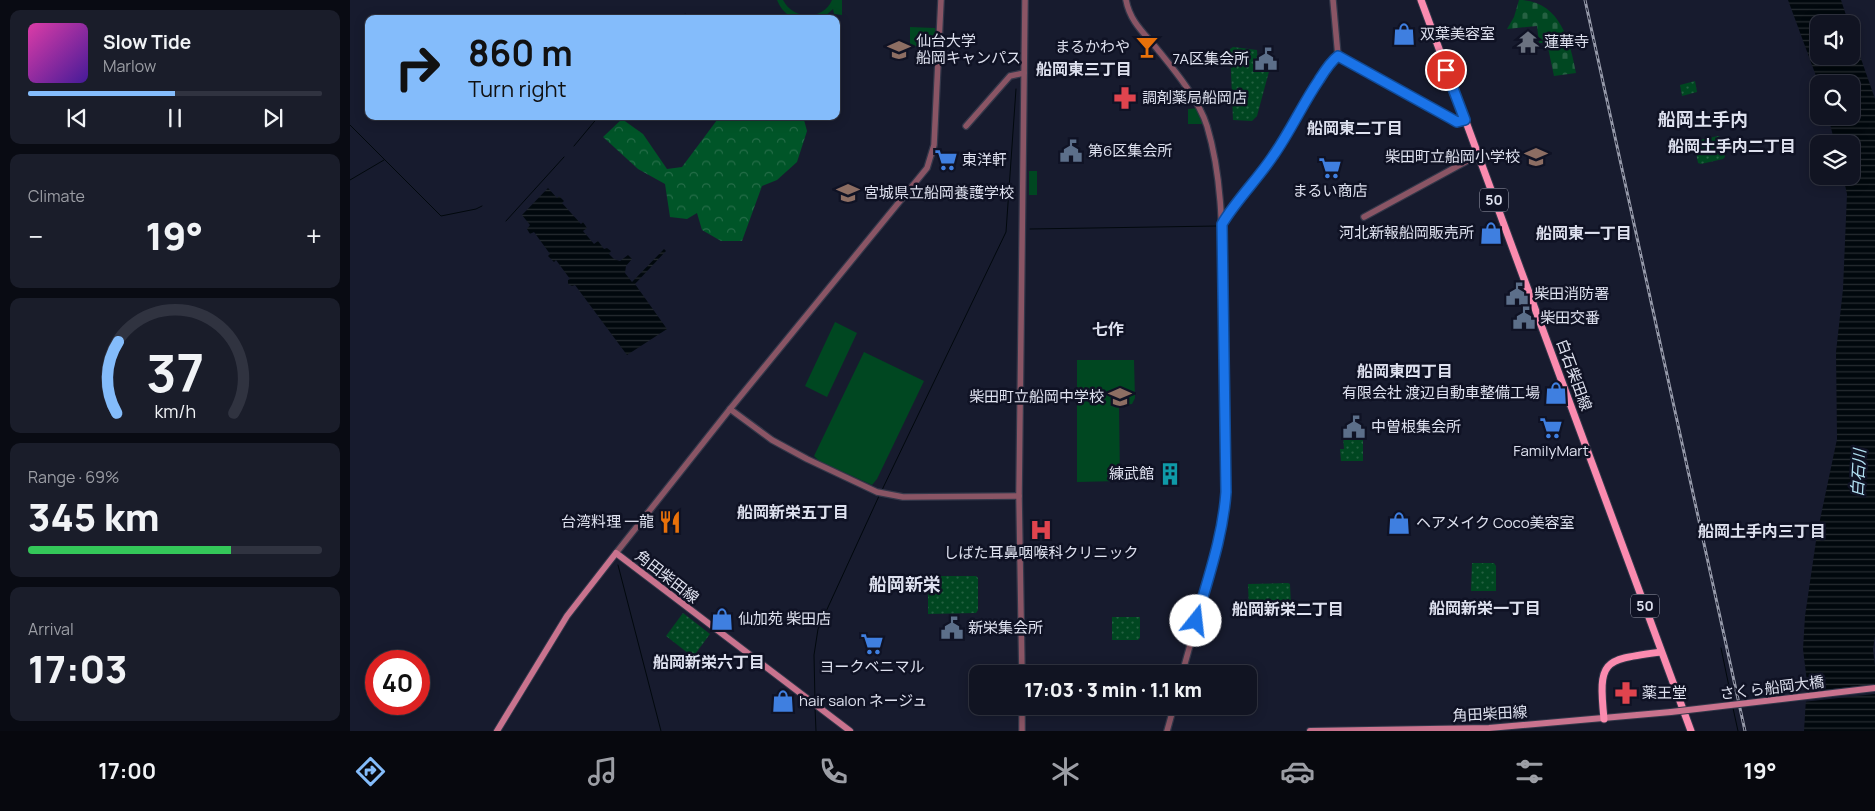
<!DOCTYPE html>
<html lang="en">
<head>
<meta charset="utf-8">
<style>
  body { margin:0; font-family:Manrope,"Noto Sans JP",sans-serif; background:#1a1d2a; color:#f1f3f6; height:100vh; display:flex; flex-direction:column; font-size:19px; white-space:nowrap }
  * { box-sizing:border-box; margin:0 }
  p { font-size:16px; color:#9c9ea5 }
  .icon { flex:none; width:28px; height:28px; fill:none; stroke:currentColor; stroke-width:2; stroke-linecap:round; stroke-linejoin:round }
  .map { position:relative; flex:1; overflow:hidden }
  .panel { display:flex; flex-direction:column; gap:10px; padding:10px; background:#090b13; width:350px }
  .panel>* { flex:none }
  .guide { position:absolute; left:15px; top:15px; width:475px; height:105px; border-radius:10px; box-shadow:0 2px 12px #0003,0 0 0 1px #303340; background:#84bcfb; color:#111; overflow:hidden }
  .fabs { position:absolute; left:1460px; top:15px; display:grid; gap:10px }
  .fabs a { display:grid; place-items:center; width:50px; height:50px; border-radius:10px; background:#111422; box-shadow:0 2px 12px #0003,0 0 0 1px #303340; font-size:25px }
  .speed { position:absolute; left:15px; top:650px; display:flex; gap:10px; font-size:25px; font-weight:700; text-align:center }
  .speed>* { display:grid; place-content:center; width:65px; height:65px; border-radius:50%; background:#111422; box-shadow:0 2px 12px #0003,0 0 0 1px #303340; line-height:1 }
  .speed .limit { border:8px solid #d22; background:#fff; color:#111 }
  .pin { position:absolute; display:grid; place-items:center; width:42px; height:42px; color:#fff; margin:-21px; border:2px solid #fff; border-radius:50%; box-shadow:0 1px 5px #0007 }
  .me { position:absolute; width:55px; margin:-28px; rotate:16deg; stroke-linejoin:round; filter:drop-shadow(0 0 4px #0008) }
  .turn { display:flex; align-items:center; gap:18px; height:105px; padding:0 20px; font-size:22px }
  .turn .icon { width:65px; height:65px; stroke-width:2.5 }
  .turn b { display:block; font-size:35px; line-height:42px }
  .big { font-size:38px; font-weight:800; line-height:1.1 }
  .panel .tile { flex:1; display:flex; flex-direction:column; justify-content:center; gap:8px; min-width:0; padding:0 18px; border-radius:10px; background:#1a1d2a }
  .panel .dial { align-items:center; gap:0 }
  .dial svg { height:130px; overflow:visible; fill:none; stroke:#303340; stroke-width:7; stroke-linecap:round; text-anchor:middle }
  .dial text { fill:#f1f3f6; stroke:none }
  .song { display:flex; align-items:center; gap:15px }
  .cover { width:60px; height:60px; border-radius:8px; background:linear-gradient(135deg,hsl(320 70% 55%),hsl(260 70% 35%)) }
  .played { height:5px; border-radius:2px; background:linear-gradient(90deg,#84bcfb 50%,#303340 50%) }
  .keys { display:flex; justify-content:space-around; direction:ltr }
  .heat { display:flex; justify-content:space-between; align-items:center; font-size:28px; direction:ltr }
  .charge { height:8px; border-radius:4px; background:linear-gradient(90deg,#34c759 69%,#303340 0) }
  .trip { position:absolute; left:619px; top:665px; width:288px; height:50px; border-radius:10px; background:#111422; box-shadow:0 2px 12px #0003,0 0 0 1px #303340; font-weight:800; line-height:50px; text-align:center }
  .tab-bar { display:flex; height:80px; justify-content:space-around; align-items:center; background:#07080e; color:#9c9ea5 }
  .tab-bar .icon { width:35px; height:35px }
  .tab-bar .selected { color:#84bcfb }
  .tab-bar b { font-size:22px; color:#f1f3f6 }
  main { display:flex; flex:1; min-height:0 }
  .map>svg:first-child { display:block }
  .grass { fill:#004721 }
  .forest { fill:url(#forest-crowns) }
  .cemetery { fill:url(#cemetery-stones) }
  .park { fill:url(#park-dots) }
  .water { fill:url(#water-rules) }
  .pier { fill:#171b2e }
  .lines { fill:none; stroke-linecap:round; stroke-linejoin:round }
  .stream { stroke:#01080d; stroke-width:1 }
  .tertiary-casing { stroke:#333749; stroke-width:8 }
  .secondary-casing { stroke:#333749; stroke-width:8 }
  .primary-casing { stroke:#333749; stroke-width:9 }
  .tertiary { stroke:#8a5565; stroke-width:5.5 }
  .secondary { stroke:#c9738e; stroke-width:6 }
  .primary { stroke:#fa8baf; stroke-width:7 }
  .rail-casing { stroke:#9599a9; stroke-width:3 }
  .rail { stroke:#0f1224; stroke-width:1; stroke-dasharray:4; stroke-linecap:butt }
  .secondary-bridge-casing { stroke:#333749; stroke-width:8; stroke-linecap:butt }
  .secondary-bridge { stroke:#c9738e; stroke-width:6 }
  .route-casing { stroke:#114b97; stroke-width:12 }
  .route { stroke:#1a73e8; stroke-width:9 }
  .labels { text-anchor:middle; stroke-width:5; stroke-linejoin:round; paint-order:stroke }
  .shield { fill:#0f1224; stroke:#a0a3b2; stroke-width:1 }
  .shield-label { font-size:14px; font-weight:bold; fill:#dee1ef }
  .poi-label { font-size:15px; fill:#dee1ef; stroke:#0f1224; text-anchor:start }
  .street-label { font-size:15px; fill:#dee1ef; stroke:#0f1224 }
  .neighbourhood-label { font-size:16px; font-weight:bold; fill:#dee1ef; stroke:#0f1224 }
  .water-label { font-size:16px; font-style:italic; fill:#b3e2f3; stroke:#0f1224 }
  .quarter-label { font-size:18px; font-weight:bold; fill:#dee1ef; stroke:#0f1224 }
</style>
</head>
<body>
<main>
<section class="panel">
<div class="tile">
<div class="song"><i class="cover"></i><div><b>Slow Tide</b><p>Marlow</p></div></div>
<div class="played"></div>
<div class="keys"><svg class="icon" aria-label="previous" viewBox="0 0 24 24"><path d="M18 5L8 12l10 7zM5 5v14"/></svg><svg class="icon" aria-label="pause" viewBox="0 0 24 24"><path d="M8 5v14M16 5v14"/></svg><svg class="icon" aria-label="next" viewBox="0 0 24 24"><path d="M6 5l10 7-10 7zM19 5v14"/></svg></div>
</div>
<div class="tile"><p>Climate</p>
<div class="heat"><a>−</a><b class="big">19°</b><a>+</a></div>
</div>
<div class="tile dial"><svg viewBox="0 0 100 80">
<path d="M14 69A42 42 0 1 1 86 69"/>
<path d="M14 69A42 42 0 0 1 15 25" stroke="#84bcfb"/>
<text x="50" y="56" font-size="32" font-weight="700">37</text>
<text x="50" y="72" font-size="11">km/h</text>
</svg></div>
<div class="tile"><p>Range · 69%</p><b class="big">345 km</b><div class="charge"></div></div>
<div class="tile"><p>Arrival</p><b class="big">17:03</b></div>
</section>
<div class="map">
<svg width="1525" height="731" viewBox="0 0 1525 731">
  <defs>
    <pattern id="forest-crowns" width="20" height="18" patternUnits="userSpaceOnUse" patternTransform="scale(1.25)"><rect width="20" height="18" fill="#005528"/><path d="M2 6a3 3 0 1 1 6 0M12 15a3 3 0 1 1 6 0" fill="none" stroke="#256d48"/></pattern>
    <pattern id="cemetery-stones" width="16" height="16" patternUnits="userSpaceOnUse" patternTransform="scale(1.25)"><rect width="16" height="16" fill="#004721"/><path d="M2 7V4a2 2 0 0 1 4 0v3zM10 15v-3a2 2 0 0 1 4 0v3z" fill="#256142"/></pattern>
    <pattern id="park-dots" width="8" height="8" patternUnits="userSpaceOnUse" patternTransform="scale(1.25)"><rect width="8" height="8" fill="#004721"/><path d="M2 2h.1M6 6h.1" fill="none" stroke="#256142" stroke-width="1.8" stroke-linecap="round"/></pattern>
    <pattern id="water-rules" width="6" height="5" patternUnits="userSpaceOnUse" patternTransform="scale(1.25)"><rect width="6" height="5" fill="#01080d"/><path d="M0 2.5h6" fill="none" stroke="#262c31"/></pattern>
  </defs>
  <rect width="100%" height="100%" fill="#171b2e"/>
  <g class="grass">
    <path d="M427,0H433C443,20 473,21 482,0H492V15L484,14L483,9L472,19C452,19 436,22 427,0Z"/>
    <polygon points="560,27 585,28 585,47 560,46"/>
    <polygon points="847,108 853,124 838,124 838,109"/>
    <rect x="679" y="171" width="8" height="24"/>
    <polygon points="485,322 507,333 477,397 455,386"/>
    <polygon points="514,352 574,381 527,479 522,485 469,461 464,456"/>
    <polygon points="727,360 784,360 785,398 782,404 769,406 770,481 727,482"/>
  </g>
  <polygon class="forest" points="374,116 453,116 457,131 447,162 427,180 412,186 392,241 371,241 352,230 347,213 337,219 320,217 315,184 288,169 253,137 272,119 293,134 317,169 332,167 367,120"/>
  <path class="cemetery" d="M1169,0C1209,0 1220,40 1226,73L1204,76L1197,43H1189L1187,26L1157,29L1164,17Z"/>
  <g class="park">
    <polygon points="883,47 907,50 908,64 921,64 907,116 902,121 883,120 880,49"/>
    <polygon points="1345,81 1347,92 1332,96 1330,85"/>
    <polygon points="1368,136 1370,137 1375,157 1373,159 1351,164 1348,163 1344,143 1345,141"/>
    <polygon points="996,433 1013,433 1013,461 991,461 990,449 994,449 993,436 996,435"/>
    <polygon points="1122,563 1144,563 1146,566 1146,591 1121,591"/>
    <polygon points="578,576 626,576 628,578 628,610 626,613 578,614"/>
    <polygon points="938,583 940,584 941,606 939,608 899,609 898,584"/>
    <polygon points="333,613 360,634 343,657 316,636"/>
    <polygon points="762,617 790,617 790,638 788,640 762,640"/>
  </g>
  <g class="water">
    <polygon points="1438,0 1491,0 1499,24 1469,24 1469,56 1501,56 1501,30 1525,99 1525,635 1523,649 1525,666 1525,731 1454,731 1457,682 1453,649 1455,616 1467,534 1487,439 1486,352 1493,289 1497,194 1493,176 1501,176 1501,144 1485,144 1478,116 1501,116 1501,84 1469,84"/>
    <polygon points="198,188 207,198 209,196 214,201 212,203 231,224 233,222 237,228 233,231 244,244 248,241 254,249 257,248 261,251 259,254 264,259 270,261 278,255 282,259 276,266 275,273 282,282 314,249 316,251 285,284 317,329 277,355 225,285 222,286 218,284 218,280 220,279 206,260 204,262 198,256 200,254 184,232 180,234 177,229 180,225 172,215"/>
  </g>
  <polygon class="pier" points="1525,684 1525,694 1453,702 1454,692"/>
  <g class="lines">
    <g class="stream">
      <polyline points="333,19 335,14"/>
      <polyline points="0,125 91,216 126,209 132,206"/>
      <polyline points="224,146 249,116"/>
      <polyline points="0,180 34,160"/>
      <polyline points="156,221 214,157"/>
      <polyline points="680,229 868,226"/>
      <polyline points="532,490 656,232 666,89"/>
      <polyline points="268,565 311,731"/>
      <polyline points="1371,648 1382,701"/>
      <polyline points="465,701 464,655 468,629 529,496"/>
      <polyline points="465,707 466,731"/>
      <polyline points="1383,708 1388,731"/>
    </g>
    <defs>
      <g id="tertiary">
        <path d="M776,0C780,22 795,34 808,50C825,71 849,100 857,126C874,183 872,243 873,302C874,365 875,428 876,492L871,534L832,674"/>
        <polyline points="988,56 1100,118 1107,122 1115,120"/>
        <polyline points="616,126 660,76 674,73"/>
        <polyline points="1014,217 1128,155"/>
        <path d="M872,224C887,199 907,180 923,156C940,132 952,105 969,80C974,72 980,62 988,56L983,0"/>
        <polyline points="380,409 422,440 457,459 527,492 553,497 669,496"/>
        <polyline points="266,553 380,409 577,168 584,145 591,0"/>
        <polyline points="672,674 669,496 675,0"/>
        <polyline points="672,706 672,731"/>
        <polyline points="817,731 824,706"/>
      </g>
      <g id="secondary">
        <polyline points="147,731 217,616 266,553 500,731"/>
        <polyline points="960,731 1139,728 1321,712"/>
      </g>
      <g id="primary">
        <polyline points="1071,0 1341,731"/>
        <path d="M1254,719C1248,659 1253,660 1311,652"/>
      </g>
    </defs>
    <use href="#tertiary" class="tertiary-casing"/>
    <use href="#secondary" class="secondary-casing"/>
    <use href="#primary" class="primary-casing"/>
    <use href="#tertiary" class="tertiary"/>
    <use href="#secondary" class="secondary"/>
    <use href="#primary" class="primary"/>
    <defs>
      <polyline id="rail" points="1235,0 1395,731"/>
    </defs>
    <use href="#rail" class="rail-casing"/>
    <use href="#rail" class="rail"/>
    <defs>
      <polyline id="secondary-bridge" points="1321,712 1525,688"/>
    </defs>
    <use href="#secondary-bridge" class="secondary-bridge-casing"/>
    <use href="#secondary-bridge" class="secondary-bridge"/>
  </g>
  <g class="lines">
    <defs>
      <path id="route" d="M846,621C858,578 873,536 876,492L872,224C887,199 907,180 923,156C940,132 952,105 969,80C974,72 980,62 988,56L1100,118L1107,122L1115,120L1096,70"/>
    </defs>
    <use href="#route" class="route-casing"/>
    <use href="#route" class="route"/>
  </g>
  <defs>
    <symbol id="shop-bare" viewBox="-9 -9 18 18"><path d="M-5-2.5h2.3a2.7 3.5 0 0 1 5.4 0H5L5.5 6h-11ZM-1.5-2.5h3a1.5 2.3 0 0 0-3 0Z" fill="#3f7fe0" stroke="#0f1224" stroke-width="2.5" paint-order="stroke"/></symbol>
    <symbol id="temple-bare" viewBox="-9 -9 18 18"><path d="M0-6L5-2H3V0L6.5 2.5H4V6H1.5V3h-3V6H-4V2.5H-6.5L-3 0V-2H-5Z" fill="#6b7280" stroke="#0f1224" stroke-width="2.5" paint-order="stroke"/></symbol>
    <symbol id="bar-bare" viewBox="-9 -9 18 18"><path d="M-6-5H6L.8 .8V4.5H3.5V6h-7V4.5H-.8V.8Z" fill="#e8710a" stroke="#0f1224" stroke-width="2.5" paint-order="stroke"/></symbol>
    <symbol id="university-bare" viewBox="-9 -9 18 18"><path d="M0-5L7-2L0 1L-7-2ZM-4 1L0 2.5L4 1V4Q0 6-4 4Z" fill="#8d6e63" stroke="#0f1224" stroke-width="2.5" paint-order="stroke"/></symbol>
    <symbol id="civic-bare" viewBox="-9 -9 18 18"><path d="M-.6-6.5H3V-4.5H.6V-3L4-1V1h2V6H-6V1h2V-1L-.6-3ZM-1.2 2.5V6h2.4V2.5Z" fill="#5c6f8a" stroke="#0f1224" stroke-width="2.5" paint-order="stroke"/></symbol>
    <symbol id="pharmacy-bare" viewBox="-9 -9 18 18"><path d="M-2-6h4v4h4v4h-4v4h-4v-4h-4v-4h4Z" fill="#e0444e" stroke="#0f1224" stroke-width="2.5" paint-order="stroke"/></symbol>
    <symbol id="school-bare" viewBox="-9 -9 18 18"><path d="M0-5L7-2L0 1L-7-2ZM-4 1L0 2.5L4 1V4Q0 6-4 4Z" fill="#8d6e63" stroke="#0f1224" stroke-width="2.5" paint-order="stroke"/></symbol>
    <symbol id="supermarket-bare" viewBox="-9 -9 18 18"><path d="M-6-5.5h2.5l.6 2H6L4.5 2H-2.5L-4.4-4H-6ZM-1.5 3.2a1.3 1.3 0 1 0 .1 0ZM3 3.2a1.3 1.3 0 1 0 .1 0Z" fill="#3f7fe0" stroke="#0f1224" stroke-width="2.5" paint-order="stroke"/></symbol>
    <symbol id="building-bare" viewBox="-9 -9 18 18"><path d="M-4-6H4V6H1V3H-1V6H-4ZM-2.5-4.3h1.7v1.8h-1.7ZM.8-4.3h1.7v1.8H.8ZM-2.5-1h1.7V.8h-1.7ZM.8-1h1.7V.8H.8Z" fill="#0f9aa8" stroke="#0f1224" stroke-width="2.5" paint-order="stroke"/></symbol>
    <symbol id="restaurant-bare" viewBox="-9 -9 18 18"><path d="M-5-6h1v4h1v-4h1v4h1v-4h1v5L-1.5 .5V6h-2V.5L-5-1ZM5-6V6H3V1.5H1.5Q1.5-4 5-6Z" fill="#e8710a" stroke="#0f1224" stroke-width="2.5" paint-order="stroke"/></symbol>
    <symbol id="hospital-bare" viewBox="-9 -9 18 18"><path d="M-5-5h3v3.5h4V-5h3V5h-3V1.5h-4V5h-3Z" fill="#e0444e" stroke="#0f1224" stroke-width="2.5" paint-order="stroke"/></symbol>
  </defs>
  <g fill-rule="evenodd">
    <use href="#shop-bare" x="1038" y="18" width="32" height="32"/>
    <use href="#temple-bare" x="1162" y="26" width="32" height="32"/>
    <use href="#bar-bare" x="781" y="31" width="32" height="32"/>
    <use href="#university-bare" x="533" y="34" width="32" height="32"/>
    <use href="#civic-bare" x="900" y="43" width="32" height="32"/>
    <use href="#pharmacy-bare" x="759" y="82" width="32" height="32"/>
    <use href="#civic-bare" x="705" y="135" width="32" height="32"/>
    <use href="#school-bare" x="1170" y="141" width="32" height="32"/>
    <use href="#supermarket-bare" x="580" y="144" width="32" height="32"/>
    <use href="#supermarket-bare" x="964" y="152" width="32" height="32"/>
    <use href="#school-bare" x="482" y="177" width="32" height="32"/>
    <use href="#shop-bare" x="1125" y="217" width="32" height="32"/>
    <use href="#civic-bare" x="1151" y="278" width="32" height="32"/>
    <use href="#civic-bare" x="1158" y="302" width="32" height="32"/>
    <use href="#shop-bare" x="1190" y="377" width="32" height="32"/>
    <use href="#school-bare" x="754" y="381" width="32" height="32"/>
    <use href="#civic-bare" x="988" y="411" width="32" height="32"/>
    <use href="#supermarket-bare" x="1185" y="412" width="32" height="32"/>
    <use href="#building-bare" x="804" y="458" width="32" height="32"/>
    <use href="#restaurant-bare" x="304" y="506" width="32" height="32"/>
    <use href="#shop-bare" x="1033" y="507" width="32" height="32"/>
    <use href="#hospital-bare" x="675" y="514" width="32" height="32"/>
    <use href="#shop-bare" x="356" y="603" width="32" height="32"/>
    <use href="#civic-bare" x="586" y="612" width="32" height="32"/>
    <use href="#supermarket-bare" x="506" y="628" width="32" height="32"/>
    <use href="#pharmacy-bare" x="1260" y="677" width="32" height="32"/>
    <use href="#shop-bare" x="417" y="685" width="32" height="32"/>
  </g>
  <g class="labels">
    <g class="shield">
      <rect x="1130" y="188.5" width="28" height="23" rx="4"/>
      <rect x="1281" y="594.5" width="28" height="23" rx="4"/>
    </g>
    <g class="shield-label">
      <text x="1144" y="205">50</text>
      <text x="1295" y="611">50</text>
    </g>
    <g class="poi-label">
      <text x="1070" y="39">双葉美容室</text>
      <text x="566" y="46">仙台大学<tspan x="566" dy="17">船岡キャンパス</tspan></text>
      <text x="1194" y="47">蓮華寺</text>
      <text x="780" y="52" text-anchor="end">まるかわや</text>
      <text x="899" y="64" text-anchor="end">7A区集会所</text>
      <text x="792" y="103">調剤薬局船岡店</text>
      <text x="738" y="156">第6区集会所</text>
      <text x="1170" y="162" text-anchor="end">柴田町立船岡小学校</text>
      <text x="612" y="165">東洋軒</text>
      <text x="980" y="196" text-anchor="middle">まるい商店</text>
      <text x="514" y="198">宮城県立船岡養護学校</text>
      <text x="1124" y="238" text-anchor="end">河北新報船岡販売所</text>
      <text x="1184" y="299">柴田消防署</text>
      <text x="1190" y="323">柴田交番</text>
      <text x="1190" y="398" text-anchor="end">有限会社 渡辺自動車整備工場</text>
      <text x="754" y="402" text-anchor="end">柴田町立船岡中学校</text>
      <text x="1021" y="432">中曽根集会所</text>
      <text x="1201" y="456" text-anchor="middle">FamilyMart</text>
      <text x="804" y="479" text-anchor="end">練武館</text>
      <text x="304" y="527" text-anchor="end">台湾料理 一龍</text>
      <text x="1066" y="528">ヘアメイク Coco美容室</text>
      <text x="691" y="558" text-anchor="middle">しばた耳鼻咽喉科クリニック</text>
      <text x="388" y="624">仙加苑 柴田店</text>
      <text x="618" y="633">新栄集会所</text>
      <text x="522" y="672" text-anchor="middle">ヨークベニマル</text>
      <text x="1292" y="698">薬王堂</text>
      <text x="449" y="706">hair salon ネージュ</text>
    </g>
    <g class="street-label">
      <text transform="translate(1224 375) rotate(70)" y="5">白石柴田線</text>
      <text transform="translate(317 577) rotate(38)" y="5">角田柴田線</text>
      <text transform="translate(1422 688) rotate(-7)" y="5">さくら船岡大橋</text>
      <text transform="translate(1140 714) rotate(-3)" y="5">角田柴田線</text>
    </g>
    <g class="neighbourhood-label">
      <text x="734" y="75">船岡東三丁目</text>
      <text x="1005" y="134">船岡東二丁目</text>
      <text x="1382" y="152">船岡土手内二丁目</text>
      <text x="1234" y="239">船岡東一丁目</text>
      <text x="758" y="335">七作</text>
      <text x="1055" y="377">船岡東四丁目</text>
      <text x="443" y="518">船岡新栄五丁目</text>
      <text x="1412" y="537">船岡土手内三丁目</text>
      <text x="1135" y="614">船岡新栄一丁目</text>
      <text x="938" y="615">船岡新栄二丁目</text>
      <text x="359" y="668">船岡新栄六丁目</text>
    </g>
    <g class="water-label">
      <text transform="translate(1508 473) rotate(-87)" y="6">白石川</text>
    </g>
    <g class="quarter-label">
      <text x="1353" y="126">船岡土手内</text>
      <text x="555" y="591">船岡新栄</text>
    </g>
  </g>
</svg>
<div class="fabs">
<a><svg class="icon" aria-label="sound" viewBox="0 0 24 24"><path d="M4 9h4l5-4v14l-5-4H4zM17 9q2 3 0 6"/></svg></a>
<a><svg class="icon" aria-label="search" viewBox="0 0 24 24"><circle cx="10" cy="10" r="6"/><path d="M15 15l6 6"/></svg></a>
<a><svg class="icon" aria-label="layers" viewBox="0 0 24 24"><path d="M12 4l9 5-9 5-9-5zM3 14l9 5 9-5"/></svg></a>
</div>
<div class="speed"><div class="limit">40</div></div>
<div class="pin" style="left:1096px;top:70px;background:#d93025"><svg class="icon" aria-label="arrive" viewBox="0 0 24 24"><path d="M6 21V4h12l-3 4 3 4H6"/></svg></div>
<svg class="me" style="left:846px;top:621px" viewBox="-20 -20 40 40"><circle r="19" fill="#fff"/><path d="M0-13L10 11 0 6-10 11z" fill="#1a73e8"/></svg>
<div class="trip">17:03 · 3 min · 1.1 km</div>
<div class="guide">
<div class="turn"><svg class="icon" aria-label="right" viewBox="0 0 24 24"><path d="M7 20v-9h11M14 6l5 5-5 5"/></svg><div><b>860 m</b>Turn right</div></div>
</div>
</div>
</main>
<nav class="tab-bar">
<b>17:00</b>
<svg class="icon selected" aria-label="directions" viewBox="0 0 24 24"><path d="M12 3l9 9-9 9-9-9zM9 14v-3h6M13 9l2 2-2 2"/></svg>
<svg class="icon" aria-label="music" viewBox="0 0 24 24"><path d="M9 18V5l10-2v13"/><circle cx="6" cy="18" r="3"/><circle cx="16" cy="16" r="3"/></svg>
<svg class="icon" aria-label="phone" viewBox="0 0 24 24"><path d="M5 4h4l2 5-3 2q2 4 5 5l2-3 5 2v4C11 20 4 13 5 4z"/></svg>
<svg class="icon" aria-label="climate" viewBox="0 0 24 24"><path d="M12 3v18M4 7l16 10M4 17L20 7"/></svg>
<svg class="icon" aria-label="car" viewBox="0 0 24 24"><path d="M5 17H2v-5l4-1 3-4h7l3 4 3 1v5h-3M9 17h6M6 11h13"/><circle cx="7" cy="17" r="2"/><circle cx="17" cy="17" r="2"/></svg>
<svg class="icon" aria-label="filters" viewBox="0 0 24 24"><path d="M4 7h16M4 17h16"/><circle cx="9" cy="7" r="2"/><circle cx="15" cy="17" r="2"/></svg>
<b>19°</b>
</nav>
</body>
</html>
